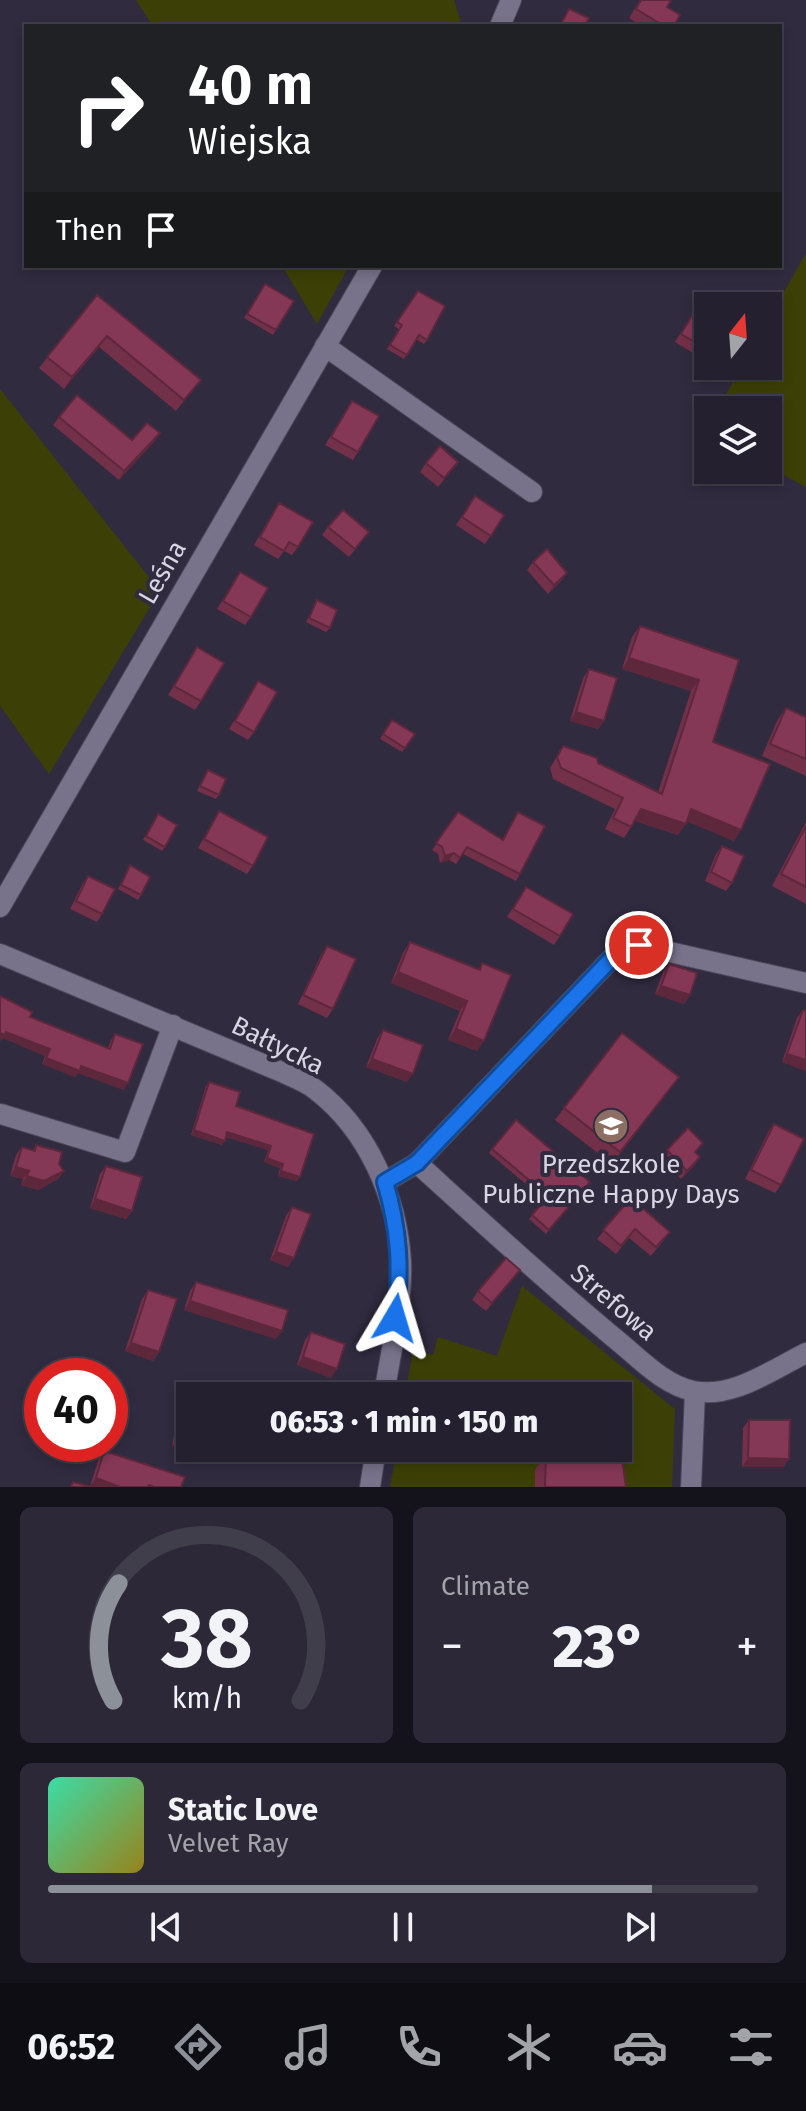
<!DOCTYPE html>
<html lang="en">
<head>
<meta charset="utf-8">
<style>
  body { margin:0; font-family:"Fira Sans",sans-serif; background:#2c2837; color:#f1f3f6; height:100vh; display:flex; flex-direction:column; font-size:30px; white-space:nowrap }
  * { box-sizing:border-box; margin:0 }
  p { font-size:26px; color:#a3a3aa }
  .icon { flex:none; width:44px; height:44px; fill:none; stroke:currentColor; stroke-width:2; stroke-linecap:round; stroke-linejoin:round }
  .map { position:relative; height:1487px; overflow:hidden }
  .panel { display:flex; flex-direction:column; gap:20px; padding:20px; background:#14121a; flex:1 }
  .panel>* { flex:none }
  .hud { position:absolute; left:24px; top:24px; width:758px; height:244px; border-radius:0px; box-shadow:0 4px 12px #0003,0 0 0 2px #413e4b; background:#202124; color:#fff; overflow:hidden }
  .needle { width:52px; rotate:17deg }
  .tools { position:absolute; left:694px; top:292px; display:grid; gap:16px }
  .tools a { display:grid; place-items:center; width:88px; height:88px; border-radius:0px; background:#24202f; box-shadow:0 4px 12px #0003,0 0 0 2px #413e4b; font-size:40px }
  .speed { position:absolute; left:24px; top:1358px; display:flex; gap:16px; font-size:40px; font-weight:700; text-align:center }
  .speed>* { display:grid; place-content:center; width:104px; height:104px; border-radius:50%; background:#24202f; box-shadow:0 4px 12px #0003,0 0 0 2px #413e4b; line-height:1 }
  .speed .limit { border:12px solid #d22; background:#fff; color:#111 }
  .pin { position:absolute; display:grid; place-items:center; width:68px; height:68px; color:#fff; margin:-34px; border:4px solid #fff; border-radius:50%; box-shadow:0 2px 8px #0007 }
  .me { position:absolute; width:88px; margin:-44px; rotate:7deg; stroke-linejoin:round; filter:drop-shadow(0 0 6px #0008) }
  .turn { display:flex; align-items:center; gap:28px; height:168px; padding:0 32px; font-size:36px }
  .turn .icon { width:104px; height:104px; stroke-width:2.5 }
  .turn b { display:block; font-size:56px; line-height:68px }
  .then { display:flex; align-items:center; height:76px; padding:0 32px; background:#0003; gap:16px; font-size:30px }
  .big { font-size:60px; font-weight:800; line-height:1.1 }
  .panel .widget { flex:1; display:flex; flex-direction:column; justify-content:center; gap:12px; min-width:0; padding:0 28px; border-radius:12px; background:#2c2837 }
  .panel .dial { align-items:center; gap:0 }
  .dial svg { height:208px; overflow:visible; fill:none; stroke:#413e4b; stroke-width:7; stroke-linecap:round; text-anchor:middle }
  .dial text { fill:#f1f3f6; stroke:none }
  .song { display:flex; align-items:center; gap:24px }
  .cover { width:96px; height:96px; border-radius:12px; background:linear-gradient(135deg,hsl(160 70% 55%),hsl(50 70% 35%)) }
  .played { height:8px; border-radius:4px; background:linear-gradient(90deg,#8c9099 85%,#413e4b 85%) }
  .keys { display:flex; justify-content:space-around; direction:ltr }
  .heat { display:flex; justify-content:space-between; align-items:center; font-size:44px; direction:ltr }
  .panel .tiles { flex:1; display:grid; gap:20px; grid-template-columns:1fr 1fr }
  .widget:last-child { grid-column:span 2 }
  .trip { position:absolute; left:176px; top:1382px; width:456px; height:80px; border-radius:0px; background:#24202f; box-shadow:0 4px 12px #0003,0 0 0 2px #413e4b; font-weight:800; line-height:80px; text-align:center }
  .menu { display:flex; height:128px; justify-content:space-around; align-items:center; background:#0e0d13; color:#a3a3aa }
  .menu .icon { width:56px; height:56px }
  .menu .current { color:#8c9099 }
  .menu b { font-size:36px; color:#f1f3f6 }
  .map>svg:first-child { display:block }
  .green { fill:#3c4006 }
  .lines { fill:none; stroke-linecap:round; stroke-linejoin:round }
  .minor-casing { stroke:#4b4657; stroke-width:22 }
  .tertiary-casing { stroke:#4b4657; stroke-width:22 }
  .minor { stroke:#78728a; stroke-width:20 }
  .tertiary { stroke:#78728a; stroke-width:20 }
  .wall { fill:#723049 }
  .shaded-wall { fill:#5d273c }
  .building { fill:#853855; stroke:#5d273c; stroke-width:2 }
  .route-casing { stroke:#114b97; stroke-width:20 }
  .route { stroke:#1a73e8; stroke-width:14 }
  .labels { text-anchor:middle; stroke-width:8; stroke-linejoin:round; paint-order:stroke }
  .street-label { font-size:26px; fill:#d9d6e4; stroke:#302b3f }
  .poi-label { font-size:26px; fill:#d9d6e4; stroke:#302b3f }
</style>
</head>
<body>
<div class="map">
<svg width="806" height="1487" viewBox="0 0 806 1487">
  <rect width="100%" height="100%" fill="#302b3f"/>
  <g class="green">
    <polygon points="136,0 454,0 462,26 153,26"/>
    <polygon points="806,253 806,487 768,467 768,410 717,410 742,366 768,366 768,320"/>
    <polygon points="282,266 349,266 317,324"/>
    <polygon points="0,389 160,591 49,774 0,706"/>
    <polygon points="522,1286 675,1409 672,1487 390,1487 397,1448 618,1448 618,1396 405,1396 413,1350 433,1355 438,1337 497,1356"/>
  </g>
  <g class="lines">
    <defs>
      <g id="minor">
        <polyline points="500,26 511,0"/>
        <polyline points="325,346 532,492"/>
        <polyline points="0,907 372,266"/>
        <polyline points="1,1114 125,1152 173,1025"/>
        <path d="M417,1163C483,1223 549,1284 618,1341C640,1359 664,1385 693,1391C732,1399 772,1370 806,1353"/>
        <polyline points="385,1182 417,1163 613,957 639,945 806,983"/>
        <polyline points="691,1487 695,1392"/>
      </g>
      <g id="tertiary">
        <path d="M0,954L277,1070C290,1076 305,1081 316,1090C368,1130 397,1197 401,1261C403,1305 390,1353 384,1396"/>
        <polyline points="370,1487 376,1448"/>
      </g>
    </defs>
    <use href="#minor" class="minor-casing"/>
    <use href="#tertiary" class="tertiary-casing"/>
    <use href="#minor" class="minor"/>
    <use href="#tertiary" class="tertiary"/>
  </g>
  <g class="wall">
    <polygon points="640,0 671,0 667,7 674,26 641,26 629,18"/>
    <polygon points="265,284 294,301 273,335 244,318"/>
    <polygon points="418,291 427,340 424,344 416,339 404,359 387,349 399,329 394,326"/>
    <polygon points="97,295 201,380 176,411 99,347 64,389 39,368"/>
    <polygon points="699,304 708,309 708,362 675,342"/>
    <polygon points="352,401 358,452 353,460 325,445"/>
    <polygon points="59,417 132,440 154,442 119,480 53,425"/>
    <polygon points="426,463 452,470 438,487 420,472"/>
    <polygon points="475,496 504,515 485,544 456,525"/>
    <polygon points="279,503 298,547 292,555 284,551 278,559 254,545"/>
    <polygon points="328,527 363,540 349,557 322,535"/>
    <polygon points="533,562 567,573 561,581 548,594 527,570"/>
    <polygon points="240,572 251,617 245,625 217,609"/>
    <polygon points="317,600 330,628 326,632 306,622"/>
    <polygon points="640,626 739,660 713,742 734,841 687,821 678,835 635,821 624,838 605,829 615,809 553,779 550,768 563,746 658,792 691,691 622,669 632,637"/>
    <polygon points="197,647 201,701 195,710 168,695"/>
    <polygon points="589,669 604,721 598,729 570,721 583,678"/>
    <polygon points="258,681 254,732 248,740 229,729"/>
    <polygon points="786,708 806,717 806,776 762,756 777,721"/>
    <polygon points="392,720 415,734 402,752 380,739"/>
    <polygon points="208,770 219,795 216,799 197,791"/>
    <polygon points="219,811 253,866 247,874 198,848"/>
    <polygon points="458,812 502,840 518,812 520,874 516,881 463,854 456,864 449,860 440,863 438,854 432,850"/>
    <polygon points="158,814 165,847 162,851 143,840"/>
    <polygon points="806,822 806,904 772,886"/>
    <polygon points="722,846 732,883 726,891 705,881 716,854"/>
    <polygon points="130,865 141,895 138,900 118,889"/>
    <polygon points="88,876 102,914 97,922 70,909 82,885"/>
    <polygon points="526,887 560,936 554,945 507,917"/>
    <polygon points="410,942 478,970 482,963 477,1051 448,1040 460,1011 391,983 403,953"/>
    <polygon points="327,946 333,1009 327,1018 298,1004 321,955"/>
    <polygon points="669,964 690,995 684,1004 655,994 663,972"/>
    <polygon points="0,996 30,1017 108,1048 111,1040 115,1034 124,1090 78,1073 75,1077 42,1064 45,1056 3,1038 0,1041"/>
    <polygon points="803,1010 806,1011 806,1071 782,1062 797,1018"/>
    <polygon points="383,1030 407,1082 366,1067 377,1039"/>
    <polygon points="679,1077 612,1164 555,1120 564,1108"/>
    <polygon points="209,1082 236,1106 314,1134 297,1181 278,1176 280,1168 264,1162 268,1150 226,1137 222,1145 191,1135 206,1086"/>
    <polygon points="774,1124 781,1185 775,1193 745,1179 768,1132"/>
    <polygon points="36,1145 59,1164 64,1171 58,1179 38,1190 21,1185 23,1179 10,1176 16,1155 22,1147 33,1150"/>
    <polygon points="492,1149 590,1182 546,1234 529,1219 545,1200 489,1153"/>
    <polygon points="667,1150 696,1153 700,1157 694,1166 681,1179 661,1158"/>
    <polygon points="106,1166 132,1211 126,1219 90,1208 100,1174"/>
    <polygon points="631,1198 664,1240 651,1256 629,1238 616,1254 597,1239"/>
    <polygon points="292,1207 288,1267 270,1260 286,1216"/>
    <polygon points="514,1278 486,1311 472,1300 478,1291"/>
    <polygon points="196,1282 276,1339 184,1310 190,1291"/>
    <polygon points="148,1290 159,1352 153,1361 125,1351 142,1299"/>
    <polygon points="311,1332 331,1378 297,1365 305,1340"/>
    <polygon points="185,1402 218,1462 172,1446 179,1410"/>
    <polygon points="749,1420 789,1459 783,1467 742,1467 743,1428"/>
    <polygon points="104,1451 94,1487 90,1486 99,1458"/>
    <polygon points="546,1454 563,1458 626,1487 535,1487 535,1470"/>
  </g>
  <g class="shaded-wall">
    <polygon points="107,336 99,347 64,389 72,377"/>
    <polygon points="160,433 154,442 119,480 124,471"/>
    <polygon points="567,573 561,581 548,594 554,585"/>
    <polygon points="629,658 699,680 691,691 622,669"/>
    <polygon points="576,712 604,721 598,729 570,721"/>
    <polygon points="641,809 686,824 678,835 633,820"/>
    <polygon points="691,809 741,830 734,841 683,820"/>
    <polygon points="454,853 449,860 440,863 445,856"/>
    <polygon points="398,972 467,1001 460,1011 391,983"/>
    <polygon points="661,986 690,995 684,1004 655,994"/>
    <polygon points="456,1029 484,1041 477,1051 448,1040"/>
    <polygon points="6,1032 50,1049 45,1056 3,1038 0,1041 0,1033"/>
    <polygon points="787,1054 806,1060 806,1071 782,1062"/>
    <polygon points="46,1058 81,1066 128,1083 124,1090 78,1073 75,1077 42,1064"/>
    <polygon points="372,1059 413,1074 407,1082 366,1067"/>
    <polygon points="194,1130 225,1141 222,1145 191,1135"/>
    <polygon points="227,1132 271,1146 268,1150 224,1136"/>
    <polygon points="700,1157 694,1166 681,1179 687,1171"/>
    <polygon points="267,1158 283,1164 280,1168 264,1162"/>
    <polygon points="16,1167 29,1171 23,1179 10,1176"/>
    <polygon points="64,1171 58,1179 38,1190 21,1185 27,1176"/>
    <polygon points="281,1171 300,1177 297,1181 278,1176"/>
    <polygon points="95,1199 132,1211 126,1219 90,1208"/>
    <polygon points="276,1252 294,1258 288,1267 270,1260"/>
    <polygon points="190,1301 282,1331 276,1339 184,1310"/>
    <polygon points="131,1343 159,1352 153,1361 125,1351"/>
    <polygon points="303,1357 337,1369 331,1378 297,1365"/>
    <polygon points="178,1438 190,1442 190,1448 209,1448 224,1453 218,1462 172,1446"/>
    <polygon points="748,1458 789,1459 783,1467 742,1467"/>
    <polygon points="96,1478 120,1487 94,1487 90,1486"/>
  </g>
  <g class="building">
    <polygon points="641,0 671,0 667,7 680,15 674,26 664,26 636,9"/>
    <polygon points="569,9 589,18 585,26 560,26"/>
    <polygon points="265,284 294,301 276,330 247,314"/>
    <polygon points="418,291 445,306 427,340 419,335 407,355 390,345 402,325 397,322"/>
    <polygon points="97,295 201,380 184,400 107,336 72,377 47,357"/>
    <polygon points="699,304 708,309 708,350 681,334"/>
    <polygon points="77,395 132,440 147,423 160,433 124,471 59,417"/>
    <polygon points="352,401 379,416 358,452 331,437"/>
    <polygon points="440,446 458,462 444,478 426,463"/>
    <polygon points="475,496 504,515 491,536 462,517"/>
    <polygon points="279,503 313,522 298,547 289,542 284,551 260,537"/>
    <polygon points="343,510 369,532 355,549 328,527"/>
    <polygon points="547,549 567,573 554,585 533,562"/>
    <polygon points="240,572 268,588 251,617 223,601"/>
    <polygon points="317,600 337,610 330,628 309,618"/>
    <polygon points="640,626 739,660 713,742 770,764 741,830 691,809 686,824 641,809 631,827 613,818 623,798 561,768 557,757 563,746 597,758 598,763 662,794 699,680 629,658"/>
    <polygon points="197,647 224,663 201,701 174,686"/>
    <polygon points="589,669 617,678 604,721 576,712"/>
    <polygon points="258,681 277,692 254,732 235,721"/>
    <polygon points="786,708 806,717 806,759 770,744"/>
    <polygon points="392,720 415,734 405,748 383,734"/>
    <polygon points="208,770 226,779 219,795 200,786"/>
    <polygon points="219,811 268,837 253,866 204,839"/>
    <polygon points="458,812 503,840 518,812 545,826 520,874 467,847 460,858 454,853 445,856 442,847 436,843"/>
    <polygon points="158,814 177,825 165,847 146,836"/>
    <polygon points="806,826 806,887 781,874"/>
    <polygon points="722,846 744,856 732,883 711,872"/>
    <polygon points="130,865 150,877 141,895 121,885"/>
    <polygon points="88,876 115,889 102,914 76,901"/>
    <polygon points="526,887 573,914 560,936 513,909"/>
    <polygon points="410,942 480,970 482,963 511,975 484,1041 456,1029 467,1001 398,972"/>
    <polygon points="327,946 356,959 333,1009 303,995"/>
    <polygon points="669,964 697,973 690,995 661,986"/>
    <polygon points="0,996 32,1012 30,1017 110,1049 115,1034 143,1044 128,1083 81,1066 80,1071 46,1058 50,1049 6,1032 5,1035 0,1033"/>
    <polygon points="803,1010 806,1011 806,1060 787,1054"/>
    <polygon points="383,1030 423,1045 413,1074 372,1059"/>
    <polygon points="622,1033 679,1077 620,1152 564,1108"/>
    <polygon points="209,1082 240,1092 236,1106 314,1134 300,1177 281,1171 283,1164 267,1158 271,1146 227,1132 225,1141 194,1130"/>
    <polygon points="516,1120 590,1182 549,1230 532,1215 548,1196 492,1149"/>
    <polygon points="774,1124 804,1139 781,1185 751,1170"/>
    <polygon points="688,1128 703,1143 695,1152 700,1157 687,1171 667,1150"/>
    <polygon points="36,1145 62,1152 59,1164 64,1171 44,1181 27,1176 29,1171 16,1167 22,1147 35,1151"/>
    <polygon points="106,1166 142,1177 132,1211 95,1199"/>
    <polygon points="631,1198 670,1232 656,1247 635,1229 621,1246 603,1230"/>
    <polygon points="292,1207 311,1214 294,1258 276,1252"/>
    <polygon points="506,1258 520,1270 492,1303 478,1291"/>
    <polygon points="196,1282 288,1310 282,1331 190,1301"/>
    <polygon points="148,1290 177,1299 159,1352 131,1343"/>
    <polygon points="311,1332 345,1344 337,1369 303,1357"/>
    <polygon points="185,1402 190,1404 190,1442 178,1438"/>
    <polygon points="749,1420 790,1420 789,1459 748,1458"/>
    <polygon points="209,1448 226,1448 224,1453"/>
    <polygon points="104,1451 185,1477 181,1487 154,1487 149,1485 148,1487 120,1487 96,1478"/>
    <polygon points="563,1452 563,1458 622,1458 626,1487 545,1487 546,1454"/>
    <polygon points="73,1482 93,1487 71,1487"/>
  </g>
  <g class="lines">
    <defs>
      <path id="route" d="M395,1318C402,1270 399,1229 385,1182L417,1163L613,957L639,945"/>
    </defs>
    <use href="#route" class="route-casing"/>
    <use href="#route" class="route"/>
  </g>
  <defs>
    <symbol id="school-disc" viewBox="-11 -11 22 22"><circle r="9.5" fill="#8d6e63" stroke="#302b3f"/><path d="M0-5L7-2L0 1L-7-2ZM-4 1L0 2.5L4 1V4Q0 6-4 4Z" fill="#fff"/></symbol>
  </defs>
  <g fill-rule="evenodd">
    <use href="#school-disc" x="591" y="1106" width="40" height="40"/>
  </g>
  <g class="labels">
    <g class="street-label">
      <text transform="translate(162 572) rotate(-60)" y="9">Leśna</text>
      <text transform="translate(278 1045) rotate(26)" y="9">Bałtycka</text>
      <text transform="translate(614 1302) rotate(40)" y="9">Strefowa</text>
    </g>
    <g class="poi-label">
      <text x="611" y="1173">Przedszkole<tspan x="611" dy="30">Publiczne Happy Days</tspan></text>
    </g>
  </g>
</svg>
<div class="tools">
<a><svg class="needle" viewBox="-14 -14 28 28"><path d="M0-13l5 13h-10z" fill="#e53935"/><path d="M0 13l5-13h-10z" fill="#a3a3aa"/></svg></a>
<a><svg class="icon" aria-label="layers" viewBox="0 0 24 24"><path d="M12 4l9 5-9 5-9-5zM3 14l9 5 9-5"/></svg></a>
</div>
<div class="speed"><div class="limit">40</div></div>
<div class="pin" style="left:639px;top:945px;background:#d93025"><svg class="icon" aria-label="arrive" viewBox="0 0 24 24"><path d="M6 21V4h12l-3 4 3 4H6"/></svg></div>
<svg class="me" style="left:395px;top:1318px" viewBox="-20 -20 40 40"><path d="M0-17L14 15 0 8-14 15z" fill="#1a73e8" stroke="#fff" stroke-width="4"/></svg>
<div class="trip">06:53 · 1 min · 150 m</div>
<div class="hud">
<div class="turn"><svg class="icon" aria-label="right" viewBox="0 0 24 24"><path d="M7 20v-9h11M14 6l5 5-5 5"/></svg><div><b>40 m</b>Wiejska</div></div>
<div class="then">Then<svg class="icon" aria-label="arrive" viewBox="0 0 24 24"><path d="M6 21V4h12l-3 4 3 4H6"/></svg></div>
</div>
</div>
<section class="panel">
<div class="tiles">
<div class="widget dial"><svg viewBox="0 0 100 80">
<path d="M14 69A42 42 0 1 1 86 69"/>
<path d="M14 69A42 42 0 0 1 16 24" stroke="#8c9099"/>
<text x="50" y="56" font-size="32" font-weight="700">38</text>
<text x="50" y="72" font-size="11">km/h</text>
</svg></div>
<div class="widget"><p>Climate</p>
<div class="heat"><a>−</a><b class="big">23°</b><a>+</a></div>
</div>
<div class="widget">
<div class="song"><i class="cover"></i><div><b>Static Love</b><p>Velvet Ray</p></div></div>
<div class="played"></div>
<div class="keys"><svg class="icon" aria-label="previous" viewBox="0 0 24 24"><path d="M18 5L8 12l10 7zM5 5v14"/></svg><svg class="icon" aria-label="pause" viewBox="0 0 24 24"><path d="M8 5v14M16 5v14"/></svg><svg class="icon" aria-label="next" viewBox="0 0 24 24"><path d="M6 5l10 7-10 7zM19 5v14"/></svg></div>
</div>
</div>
</section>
<nav class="menu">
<b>06:52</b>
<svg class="icon current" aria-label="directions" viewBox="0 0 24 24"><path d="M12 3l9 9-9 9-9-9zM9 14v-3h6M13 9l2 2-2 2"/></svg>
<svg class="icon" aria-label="music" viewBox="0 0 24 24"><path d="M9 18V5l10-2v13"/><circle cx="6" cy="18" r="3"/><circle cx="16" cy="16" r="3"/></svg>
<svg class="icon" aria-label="phone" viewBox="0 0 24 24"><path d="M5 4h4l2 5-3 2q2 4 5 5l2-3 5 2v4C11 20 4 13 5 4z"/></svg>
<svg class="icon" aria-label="climate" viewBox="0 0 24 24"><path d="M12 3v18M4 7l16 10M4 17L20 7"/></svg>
<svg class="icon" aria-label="car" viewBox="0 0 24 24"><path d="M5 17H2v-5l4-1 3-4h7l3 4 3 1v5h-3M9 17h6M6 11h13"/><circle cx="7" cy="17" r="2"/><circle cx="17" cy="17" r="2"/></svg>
<svg class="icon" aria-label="filters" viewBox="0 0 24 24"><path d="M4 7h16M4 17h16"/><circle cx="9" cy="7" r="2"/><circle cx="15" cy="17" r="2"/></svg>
</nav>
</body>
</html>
